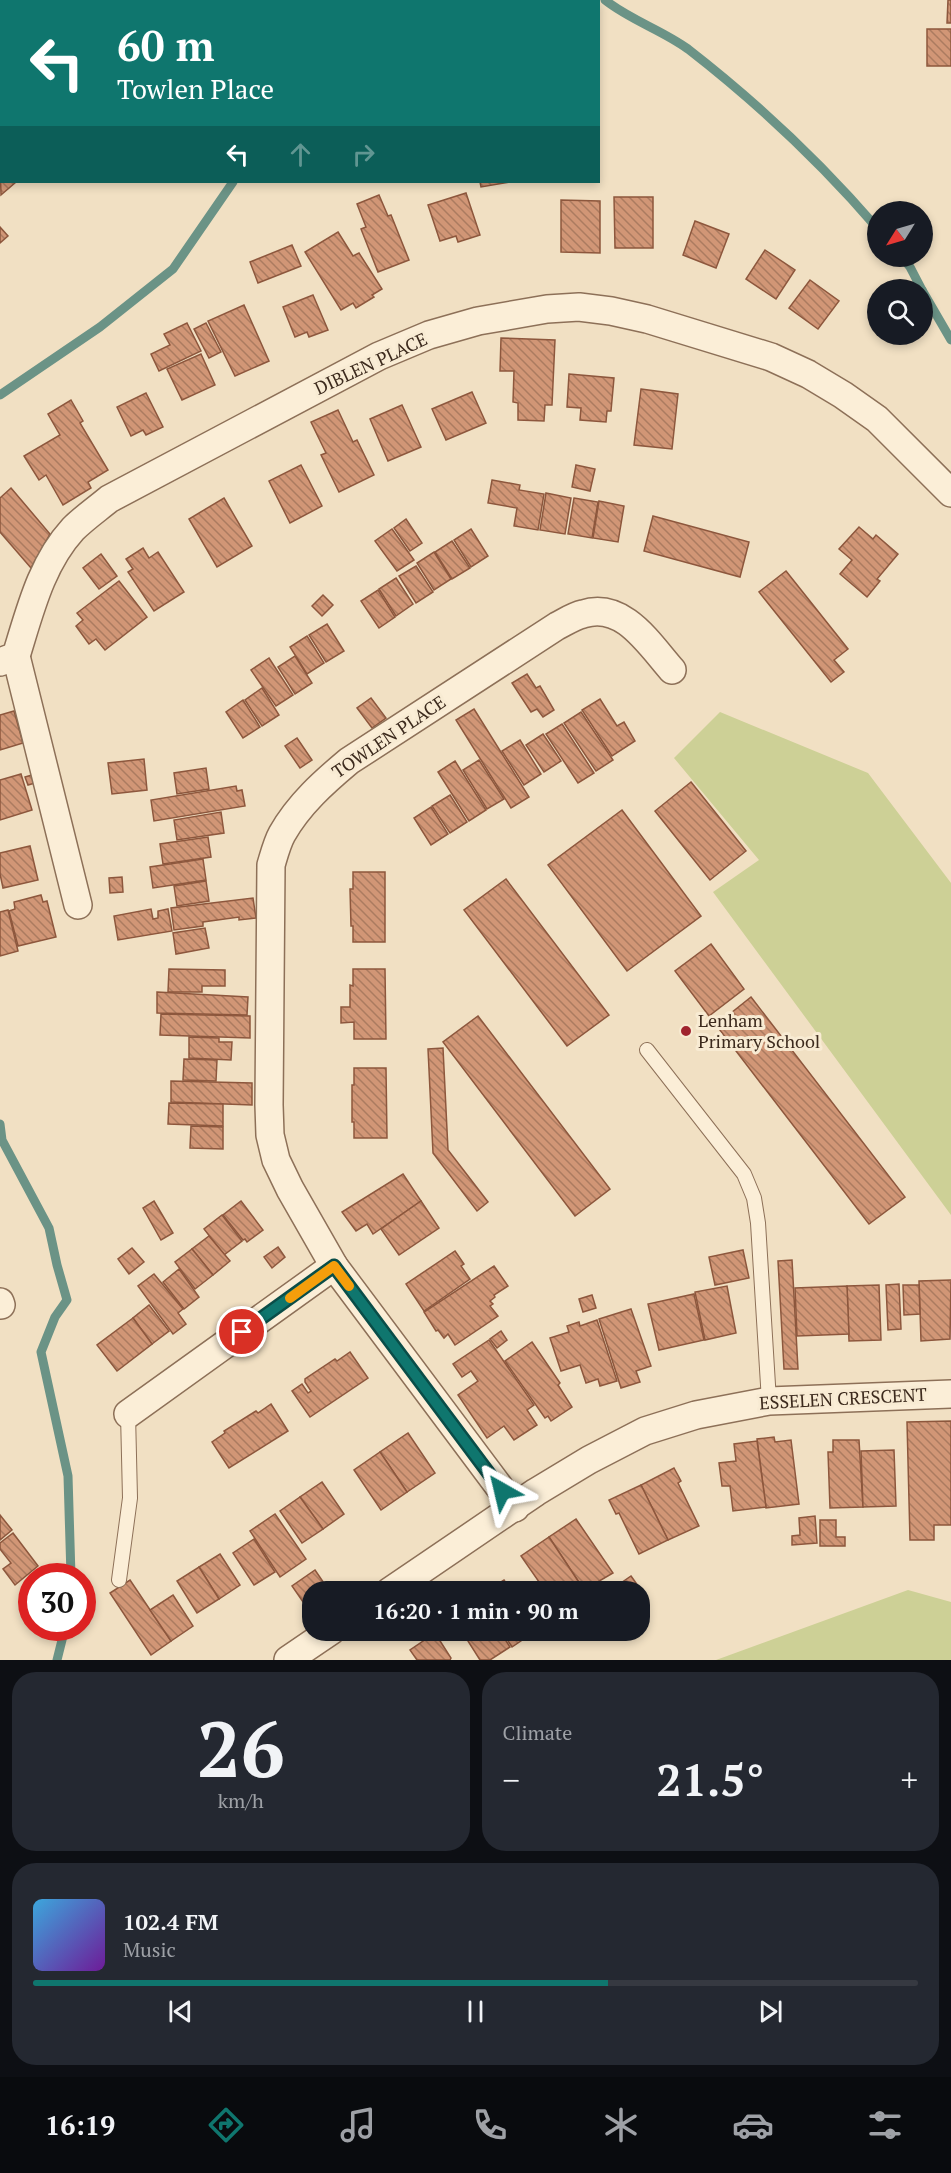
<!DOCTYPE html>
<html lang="en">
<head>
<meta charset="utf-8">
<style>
  body { margin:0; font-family:"PT Serif",serif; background:#242831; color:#f1f3f6; height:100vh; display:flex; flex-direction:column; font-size:22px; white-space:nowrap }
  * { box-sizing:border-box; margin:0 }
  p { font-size:20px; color:#9ea1a6 }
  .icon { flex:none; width:33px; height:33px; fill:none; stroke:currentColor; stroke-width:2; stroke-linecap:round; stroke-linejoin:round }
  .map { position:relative; height:1660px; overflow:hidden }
  .panel { display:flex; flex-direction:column; gap:12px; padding:12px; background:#0d0f14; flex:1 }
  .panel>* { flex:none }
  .guide { position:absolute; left:0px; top:0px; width:600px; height:183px; box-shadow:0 3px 9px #0003; background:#0f766e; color:#fff; overflow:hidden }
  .needle { width:39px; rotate:233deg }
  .tools { position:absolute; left:867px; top:201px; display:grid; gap:12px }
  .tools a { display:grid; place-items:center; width:66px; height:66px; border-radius:50%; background:#171b24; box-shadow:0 3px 9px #0003; font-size:30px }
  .speed { position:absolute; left:18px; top:1563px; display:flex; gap:12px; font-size:30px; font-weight:700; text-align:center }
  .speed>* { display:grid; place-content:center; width:78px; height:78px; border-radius:50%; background:#171b24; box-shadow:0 3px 9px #0003; line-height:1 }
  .speed .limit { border:9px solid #d22; background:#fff; color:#111 }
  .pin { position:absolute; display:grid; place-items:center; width:51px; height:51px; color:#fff; margin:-26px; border:3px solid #fff; border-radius:50%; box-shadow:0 2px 6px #0007 }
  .me { position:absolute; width:66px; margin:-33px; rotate:323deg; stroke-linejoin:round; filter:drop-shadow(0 0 4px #0008) }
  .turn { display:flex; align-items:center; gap:21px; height:126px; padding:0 18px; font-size:27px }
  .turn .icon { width:78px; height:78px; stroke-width:2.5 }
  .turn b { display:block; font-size:42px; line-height:51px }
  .lanes { display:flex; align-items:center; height:57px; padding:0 18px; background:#0003; justify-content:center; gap:30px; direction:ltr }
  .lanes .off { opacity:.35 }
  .big { font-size:45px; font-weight:600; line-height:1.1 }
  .panel .widget { flex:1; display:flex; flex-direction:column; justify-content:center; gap:9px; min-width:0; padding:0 21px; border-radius:24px; background:#242831 }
  .panel .dial { align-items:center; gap:0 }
  .dial b { font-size:78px; line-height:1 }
  .song { display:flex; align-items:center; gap:18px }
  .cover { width:72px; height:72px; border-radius:9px; background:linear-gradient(135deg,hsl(200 70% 55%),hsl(280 70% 35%)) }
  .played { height:6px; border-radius:3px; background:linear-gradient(90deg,#0f766e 65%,#363941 65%) }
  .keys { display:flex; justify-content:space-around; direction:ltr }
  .heat { display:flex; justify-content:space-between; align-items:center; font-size:33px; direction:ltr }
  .panel .tiles { flex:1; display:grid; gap:12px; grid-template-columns:1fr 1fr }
  .widget:last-child { grid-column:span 2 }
  .trip { position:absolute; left:302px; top:1581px; width:348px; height:60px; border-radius:24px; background:#171b24; box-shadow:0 3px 9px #0003; font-weight:600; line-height:60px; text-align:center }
  .menu { display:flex; height:96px; justify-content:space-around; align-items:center; background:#090b0e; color:#9ea1a6 }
  .menu .icon { width:42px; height:42px }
  .menu .current { color:#0f766e }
  .menu b { font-size:27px; color:#f1f3f6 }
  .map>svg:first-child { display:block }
  .green { fill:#cdd096 }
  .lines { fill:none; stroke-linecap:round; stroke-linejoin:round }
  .stream { stroke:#6b9386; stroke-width:9 }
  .building { fill:url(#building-back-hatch); stroke:#8d573d; stroke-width:1.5 }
  .lane-casing { stroke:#8d7058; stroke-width:16 }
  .street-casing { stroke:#8d7058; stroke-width:30 }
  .lane { stroke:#fbeed7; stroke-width:14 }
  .street { stroke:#fbeed7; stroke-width:27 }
  .route-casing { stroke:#0a4d48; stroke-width:15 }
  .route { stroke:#0f766e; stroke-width:10 }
  .slow { stroke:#f59e0b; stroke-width:10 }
  .poi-dot { fill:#a0242e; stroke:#f8ebd3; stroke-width:2 }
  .labels { text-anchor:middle; stroke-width:6; stroke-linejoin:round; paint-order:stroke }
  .street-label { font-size:18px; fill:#3c2a1d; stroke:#f8ebd3 }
  .poi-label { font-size:18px; fill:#3c2a1d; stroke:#f8ebd3; text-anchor:start }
</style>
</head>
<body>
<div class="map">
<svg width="951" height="1660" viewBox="0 0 951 1660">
  <defs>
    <pattern id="building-back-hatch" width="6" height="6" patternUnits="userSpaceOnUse" patternTransform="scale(1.5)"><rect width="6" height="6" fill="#d19676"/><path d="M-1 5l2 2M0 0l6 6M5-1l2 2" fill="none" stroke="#ab7b60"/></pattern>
  </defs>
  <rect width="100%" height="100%" fill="#f1e0c3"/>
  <g class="green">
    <polygon points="720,712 868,773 951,883 951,1215 713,892 759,860 674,758"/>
    <polygon points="908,1590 951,1602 951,1660 716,1660"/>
  </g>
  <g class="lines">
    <g class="stream">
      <path d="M605,0C630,20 662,30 688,49C755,101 822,164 878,229"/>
      <polyline points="382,2 384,0"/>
      <polyline points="901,256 910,267 922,290"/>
      <polyline points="922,290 951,340"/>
      <polyline points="0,395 100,327 173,269 233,182"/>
      <polyline points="0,1124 2,1140 49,1228 57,1265 67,1300 55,1317 41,1352 68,1476 71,1576"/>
      <polyline points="57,1660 65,1628"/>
    </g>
  </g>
  <g class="building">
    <polygon points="948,0 951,0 951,23 947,23"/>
    <rect x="927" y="29" width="24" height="37"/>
    <polygon points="0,161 2,182 16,182 1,195"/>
    <polygon points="480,182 510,182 481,187"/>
    <polygon points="466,193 480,235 458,242 456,236 440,241 428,205"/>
    <polygon points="379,195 388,216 391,215 409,260 378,272 361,229 366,227 357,204"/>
    <polygon points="614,197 653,197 653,248 615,248"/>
    <polygon points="561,200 600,201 600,253 561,252"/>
    <polygon points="695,221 729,234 716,268 683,255"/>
    <polygon points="0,227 8,236 0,243"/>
    <polygon points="338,232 353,256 359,253 382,289 372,295 374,297 356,308 353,303 341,310 305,252"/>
    <polygon points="292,245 301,266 258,283 250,262"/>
    <polygon points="765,250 795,270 776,299 746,279"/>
    <polygon points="810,280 839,301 818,329 789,308"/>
    <polygon points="313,295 328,330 309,337 307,332 295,337 283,307"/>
    <polygon points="244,305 269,361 235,376 208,321"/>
    <polygon points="187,323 201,351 159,371 151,354 170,345 164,334"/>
    <polygon points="206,323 221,352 209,358 194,329"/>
    <polygon points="501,338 555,340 552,405 545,405 544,421 518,420 518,403 513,402 514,371 500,371"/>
    <polygon points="201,354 215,385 182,400 167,369"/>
    <polygon points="569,374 614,378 611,411 607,411 606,422 580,420 581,408 567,407"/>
    <polygon points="641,389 678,394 672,449 634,445"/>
    <polygon points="472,392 486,423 446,440 432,409"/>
    <polygon points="146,393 163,427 146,435 143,430 131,436 117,407"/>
    <polygon points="71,400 83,421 80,423 108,470 88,482 91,488 63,505 46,475 39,480 24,456 60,435 48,414"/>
    <polygon points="402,405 421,447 388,461 370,419"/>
    <polygon points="338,410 353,442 357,440 374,475 339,492 321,455 326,453 311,422"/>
    <polygon points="301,465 322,506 290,523 269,481"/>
    <polygon points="576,465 595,469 590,491 572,487"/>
    <polygon points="492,480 520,485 519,490 544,494 538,530 514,526 517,508 488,503"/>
    <polygon points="11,488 50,534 31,568 0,532 0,498"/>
    <polygon points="546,493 571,498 565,534 540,530"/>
    <polygon points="224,498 252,546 217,567 189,519"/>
    <polygon points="574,498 598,502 592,538 568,534"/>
    <polygon points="599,501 624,506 618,542 593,538"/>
    <polygon points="653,516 749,542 740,577 644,551"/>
    <polygon points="406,519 422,543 410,551 394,528"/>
    <polygon points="859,527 873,539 876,535 898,554 877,579 880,581 867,597 840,574 852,560 839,549"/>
    <polygon points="392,529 414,560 397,571 375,541"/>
    <polygon points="471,529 488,556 471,567 454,540"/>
    <polygon points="452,541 470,568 452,579 435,552"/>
    <polygon points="143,548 149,558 158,552 184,592 154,611 128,572 133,569 126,559"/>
    <polygon points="434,552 451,579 434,590 417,563"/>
    <polygon points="101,554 117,576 99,589 83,568"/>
    <polygon points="416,566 433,592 416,603 399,576"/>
    <polygon points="786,571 848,649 834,660 844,672 831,682 759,592"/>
    <polygon points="396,578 413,604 396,616 379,589"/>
    <polygon points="119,581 147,617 105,650 96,639 89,644 76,626 83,620 77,613"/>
    <polygon points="378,590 395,617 379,628 361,601"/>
    <polygon points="323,595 333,605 322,616 312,606"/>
    <polygon points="327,624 344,651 326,662 309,635"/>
    <polygon points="307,636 324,663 307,674 290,647"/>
    <polygon points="295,656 312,683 295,694 278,667"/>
    <polygon points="269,658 293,695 276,706 251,670"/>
    <polygon points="527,674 536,688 540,686 554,710 543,717 537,709 531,712 512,683"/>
    <polygon points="262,688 279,715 262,726 245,700"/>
    <polygon points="371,698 386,718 372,728 357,708"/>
    <polygon points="600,699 617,726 624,722 635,741 612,756 582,710"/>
    <polygon points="243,700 260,727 243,738 226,712"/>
    <polygon points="474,709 529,797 511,808 456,720"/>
    <polygon points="14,711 23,743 0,750 0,715"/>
    <polygon points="581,712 613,760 596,771 564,723"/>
    <polygon points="562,724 594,773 578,783 546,734"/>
    <polygon points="543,734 561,761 544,772 526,745"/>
    <polygon points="297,738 312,760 300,768 285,746"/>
    <polygon points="520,740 541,774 524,785 502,751"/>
    <polygon points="144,759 147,790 112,794 108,763"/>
    <polygon points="479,760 504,799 487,809 463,770"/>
    <polygon points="455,761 486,810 469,821 438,772"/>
    <polygon points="206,768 209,789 177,794 174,773"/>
    <polygon points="21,774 32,810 0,820 0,780"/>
    <polygon points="32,775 35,783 28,785 25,777"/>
    <polygon points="691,782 746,851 710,880 655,811"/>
    <polygon points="236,786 237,791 242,790 245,806 154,821 151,800"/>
    <polygon points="450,795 467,822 450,833 432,806"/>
    <polygon points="431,807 448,834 431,845 414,818"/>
    <polygon points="622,810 701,916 627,971 548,865"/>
    <polygon points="221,812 224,833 177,840 174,820"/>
    <polygon points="208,837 211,857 163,864 160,844"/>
    <polygon points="30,846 38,880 3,888 0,874 0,853"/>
    <polygon points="203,859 206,880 153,888 150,867"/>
    <polygon points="353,872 385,872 385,942 353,942 353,926 351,926 350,889 353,889"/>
    <polygon points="122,877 123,892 110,893 109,878"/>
    <polygon points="506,879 609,1015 567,1046 464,910"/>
    <polygon points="206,881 209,901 177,906 174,886"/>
    <polygon points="41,895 43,902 47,901 56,937 18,946 9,911 15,909 14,902"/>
    <polygon points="253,898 256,918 239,920 239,917 203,922 203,926 174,930 171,908"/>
    <polygon points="151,909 153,919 158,918 158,911 168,909 172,931 118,940 114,916"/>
    <polygon points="8,910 18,951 0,956 0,912"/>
    <polygon points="205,928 209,948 176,954 173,933"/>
    <polygon points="711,944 744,989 709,1016 675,971"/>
    <polygon points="169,969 225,970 225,986 202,986 202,992 168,992"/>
    <polygon points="353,969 385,969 386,1039 354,1039 354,1022 341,1023 341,1007 350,1007 350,985 353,986"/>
    <polygon points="157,992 248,997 247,1015 157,1013"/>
    <polygon points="751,997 905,1197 869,1224 716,1025"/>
    <polygon points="161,1014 250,1016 250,1038 160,1035"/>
    <polygon points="478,1016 610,1189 575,1216 443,1042"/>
    <polygon points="189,1037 219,1038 219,1042 232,1042 231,1060 189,1058"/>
    <polygon points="443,1048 448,1150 488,1202 477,1211 433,1153 428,1049"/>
    <polygon points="184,1059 217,1060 216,1081 183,1080"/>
    <polygon points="354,1068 386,1068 387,1138 354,1138 354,1122 352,1122 352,1085 354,1085"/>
    <polygon points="171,1081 252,1083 252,1105 171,1102"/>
    <polygon points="169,1103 223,1104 223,1126 168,1124"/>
    <polygon points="191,1126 223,1127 223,1149 190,1148"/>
    <polygon points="403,1174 421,1201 373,1234 367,1224 356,1231 342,1212"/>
    <polygon points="154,1201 173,1233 161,1240 143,1208"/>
    <polygon points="241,1201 263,1230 247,1242 245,1239 243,1240 223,1215"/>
    <polygon points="421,1201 439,1228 399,1255 381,1229"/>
    <polygon points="222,1215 242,1241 224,1255 204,1229"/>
    <polygon points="209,1236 230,1261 213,1275 192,1249"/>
    <polygon points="278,1247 285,1257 272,1268 264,1257"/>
    <polygon points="132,1248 144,1262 129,1274 118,1259"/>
    <polygon points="192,1249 213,1275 195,1289 175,1262"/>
    <polygon points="743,1250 749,1278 715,1285 709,1257"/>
    <polygon points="455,1251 464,1264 461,1266 470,1279 424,1311 406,1284"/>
    <polygon points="792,1260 798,1369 784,1369 778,1261"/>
    <polygon points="494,1266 508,1286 494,1295 495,1297 490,1301 493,1304 490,1306 498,1316 455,1345 448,1334 444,1338 438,1330 436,1331 424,1312"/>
    <polygon points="179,1269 199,1297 184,1309 163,1282"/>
    <polygon points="154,1274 183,1309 178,1313 186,1324 173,1334 138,1286"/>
    <polygon points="951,1280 950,1339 921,1341 919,1281"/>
    <polygon points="899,1284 901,1329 888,1330 886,1285"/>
    <polygon points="879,1285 881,1340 849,1341 847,1286"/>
    <polygon points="903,1285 919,1285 920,1314 904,1315"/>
    <polygon points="727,1286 736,1333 705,1340 695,1292"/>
    <polygon points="847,1286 849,1334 797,1336 795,1288"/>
    <polygon points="694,1294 704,1340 659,1350 648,1304"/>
    <polygon points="592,1295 596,1308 583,1312 579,1299"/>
    <polygon points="149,1305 169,1331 152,1344 133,1318"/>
    <polygon points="631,1309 651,1366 636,1371 640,1382 621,1388 599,1319"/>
    <polygon points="133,1318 152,1344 117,1371 97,1345"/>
    <polygon points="597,1320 617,1381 600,1386 598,1379 586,1383 580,1365 561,1371 550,1338 569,1332 567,1326 579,1322 580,1326"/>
    <polygon points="501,1331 507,1340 497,1348 490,1339"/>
    <polygon points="489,1340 534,1405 527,1410 537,1425 514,1440 504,1426 487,1438 458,1395 478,1381 471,1371 462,1377 453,1364"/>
    <polygon points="532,1342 560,1383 558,1385 572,1407 551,1421 548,1416 545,1418 505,1361"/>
    <polygon points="350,1352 368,1378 310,1417 292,1391 302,1384 308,1393 311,1391 305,1382 305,1379 335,1359 337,1361"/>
    <polygon points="271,1404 288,1431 229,1468 212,1442 225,1433 224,1431 256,1411 258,1413"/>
    <polygon points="951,1421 951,1525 934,1525 934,1540 910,1540 907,1422"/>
    <polygon points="408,1433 435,1473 407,1492 380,1452"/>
    <polygon points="774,1437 775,1442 791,1440 799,1504 766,1508 757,1439"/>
    <polygon points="833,1440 859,1440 863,1507 830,1508 828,1452 833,1452"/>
    <polygon points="757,1441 766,1507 733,1511 730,1486 722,1486 719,1463 736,1461 734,1444"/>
    <polygon points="894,1450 896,1506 863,1507 861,1451"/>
    <polygon points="380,1452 407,1492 381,1510 354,1470"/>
    <polygon points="674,1468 681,1481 678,1483 699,1526 668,1540 641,1485"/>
    <polygon points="322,1482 344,1514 323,1529 300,1497"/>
    <polygon points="641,1485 668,1540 639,1554 619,1513 616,1514 609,1500"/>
    <polygon points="300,1497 323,1529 302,1543 280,1511"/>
    <polygon points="275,1514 306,1559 280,1577 250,1531"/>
    <polygon points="0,1515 12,1530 0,1540"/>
    <polygon points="815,1516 817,1543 792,1545 792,1536 800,1535 799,1518"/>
    <polygon points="576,1519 613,1573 584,1590 549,1537"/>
    <polygon points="820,1520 836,1520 836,1537 845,1537 845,1546 820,1546"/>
    <polygon points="13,1533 38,1566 15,1585 3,1569 11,1563 0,1549 0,1543"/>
    <polygon points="549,1537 584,1590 582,1592 546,1592 521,1556"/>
    <polygon points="254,1539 275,1572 254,1585 233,1553"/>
    <polygon points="220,1554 240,1585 219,1599 199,1567"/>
    <polygon points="199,1567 219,1599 197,1613 177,1581"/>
    <polygon points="315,1570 330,1592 312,1592 312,1610 310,1612 292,1586"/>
    <polygon points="631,1576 646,1597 639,1602 639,1592 608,1592"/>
    <polygon points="130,1580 171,1641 151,1655 110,1593"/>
    <polygon points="504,1580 512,1592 493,1592 491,1588"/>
    <polygon points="173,1595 193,1626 171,1641 150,1610"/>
    <polygon points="461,1630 499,1630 510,1647 490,1660 480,1660"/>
    <polygon points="501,1630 537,1630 512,1647"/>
    <polygon points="435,1633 451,1658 450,1660 417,1660 410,1650"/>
  </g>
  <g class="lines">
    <defs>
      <g id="lane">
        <polyline points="647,1050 744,1174 754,1198 758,1223 769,1401"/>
        <polyline points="119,1580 130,1498 128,1414"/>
      </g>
      <g id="street">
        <polyline points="51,2 53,0"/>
        <polyline points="0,54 2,52"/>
        <polyline points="16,656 78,905"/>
        <path d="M0,662L16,656C30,611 41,564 73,529C84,518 97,509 109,499L379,356L429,335L478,321L547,309L579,307L611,311L647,319L771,357L808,374L843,395L877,419L951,493"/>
        <polyline points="0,1302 1,1305"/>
        <polyline points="128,1414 334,1266"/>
        <path d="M515,1508L334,1266L290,1189L276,1160L270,1135L269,1105L271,865C274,855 277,843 282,834C299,804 324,782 349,761L557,626C565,622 574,616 583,614C623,601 649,644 672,670"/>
        <polyline points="389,1592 536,1492 589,1460 645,1431 696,1415 769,1401 951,1394"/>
        <polyline points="288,1660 332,1630"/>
      </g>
    </defs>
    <use href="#lane" class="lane-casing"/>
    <use href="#street" class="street-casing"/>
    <use href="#lane" class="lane"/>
    <use href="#street" class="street"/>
  </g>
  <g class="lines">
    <defs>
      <polyline id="route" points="242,1332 334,1266 502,1491"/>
    </defs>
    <use href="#route" class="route-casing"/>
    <use href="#route" class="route"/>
    <polyline class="slow" points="290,1298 334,1266 349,1286"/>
  </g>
  <circle class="poi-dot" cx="686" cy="1031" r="6"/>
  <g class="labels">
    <g class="street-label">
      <text transform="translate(371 364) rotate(-25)" y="6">DIBLEN PLACE</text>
      <text transform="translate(389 737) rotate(-34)" y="6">TOWLEN PLACE</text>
      <text transform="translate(843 1399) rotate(-3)" y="6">ESSELEN CRESCENT</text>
    </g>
    <g class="poi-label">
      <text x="698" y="1027">Lenham<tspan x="698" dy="21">Primary School</tspan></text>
    </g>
  </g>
</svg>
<div class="tools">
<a><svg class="needle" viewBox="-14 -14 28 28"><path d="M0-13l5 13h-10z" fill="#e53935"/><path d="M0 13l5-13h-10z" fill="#9ea1a6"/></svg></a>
<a><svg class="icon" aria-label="search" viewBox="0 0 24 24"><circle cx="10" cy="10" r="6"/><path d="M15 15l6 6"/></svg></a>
</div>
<div class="speed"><div class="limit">30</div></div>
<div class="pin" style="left:242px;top:1332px;background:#d93025"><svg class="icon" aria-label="arrive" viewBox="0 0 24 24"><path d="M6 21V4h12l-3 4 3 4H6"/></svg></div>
<svg class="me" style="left:502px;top:1491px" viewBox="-20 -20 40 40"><path d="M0-17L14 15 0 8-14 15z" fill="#0f766e" stroke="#fff" stroke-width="4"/></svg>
<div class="trip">16:20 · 1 min · 90 m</div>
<div class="guide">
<div class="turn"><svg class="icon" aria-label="left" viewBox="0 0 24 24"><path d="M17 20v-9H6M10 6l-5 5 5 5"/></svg><div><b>60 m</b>Towlen Place</div></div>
<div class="lanes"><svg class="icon" aria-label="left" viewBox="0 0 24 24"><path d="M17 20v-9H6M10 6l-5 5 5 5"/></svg><svg class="icon off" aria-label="ahead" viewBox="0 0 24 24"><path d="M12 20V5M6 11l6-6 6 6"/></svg><svg class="icon off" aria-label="right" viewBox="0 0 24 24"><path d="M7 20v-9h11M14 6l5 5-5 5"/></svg></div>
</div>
</div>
<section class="panel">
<div class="tiles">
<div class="widget dial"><b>26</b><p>km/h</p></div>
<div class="widget"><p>Climate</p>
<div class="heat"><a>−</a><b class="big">21.5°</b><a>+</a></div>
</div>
<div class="widget">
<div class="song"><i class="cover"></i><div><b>102.4 FM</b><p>Music</p></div></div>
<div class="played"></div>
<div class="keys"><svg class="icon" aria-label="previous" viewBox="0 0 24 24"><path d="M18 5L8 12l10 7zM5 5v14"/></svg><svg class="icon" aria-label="pause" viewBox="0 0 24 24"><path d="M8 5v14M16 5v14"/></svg><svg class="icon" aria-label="next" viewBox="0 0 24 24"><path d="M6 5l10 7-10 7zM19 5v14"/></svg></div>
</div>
</div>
</section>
<nav class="menu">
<b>16:19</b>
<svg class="icon current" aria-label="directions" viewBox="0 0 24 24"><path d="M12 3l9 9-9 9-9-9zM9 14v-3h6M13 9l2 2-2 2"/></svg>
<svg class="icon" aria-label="music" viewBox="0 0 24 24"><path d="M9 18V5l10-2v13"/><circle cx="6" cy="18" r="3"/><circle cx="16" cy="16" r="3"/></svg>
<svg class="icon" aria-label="phone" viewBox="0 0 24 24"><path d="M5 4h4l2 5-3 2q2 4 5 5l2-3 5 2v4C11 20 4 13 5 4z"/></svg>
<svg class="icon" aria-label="climate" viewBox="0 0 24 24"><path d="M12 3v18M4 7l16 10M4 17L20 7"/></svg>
<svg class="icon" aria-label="car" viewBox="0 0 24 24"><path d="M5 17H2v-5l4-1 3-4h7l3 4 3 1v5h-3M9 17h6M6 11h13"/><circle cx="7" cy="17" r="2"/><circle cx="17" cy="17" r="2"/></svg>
<svg class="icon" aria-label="filters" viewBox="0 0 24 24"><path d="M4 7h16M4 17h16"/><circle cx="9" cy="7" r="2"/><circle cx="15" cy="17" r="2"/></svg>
</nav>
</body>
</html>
